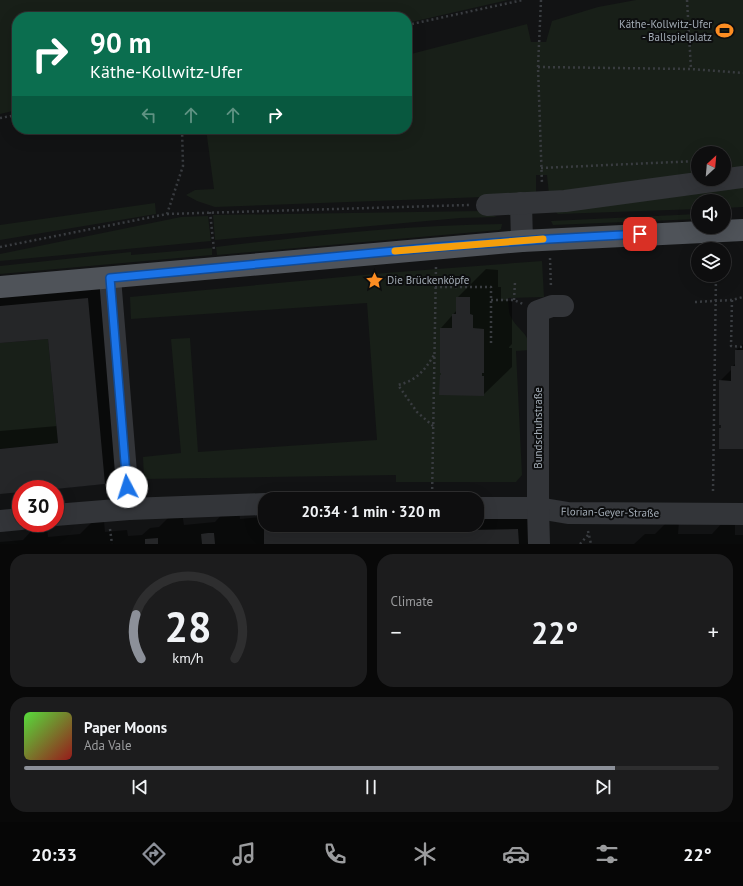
<!DOCTYPE html>
<html lang="en">
<head>
<meta charset="utf-8">
<style>
  body { margin:0; font-family:"PT Sans",sans-serif; background:#1c1c1d; color:#f1f3f6; height:100vh; display:flex; flex-direction:column; font-size:15px; white-space:nowrap }
  * { box-sizing:border-box; margin:0 }
  p { font-size:13px; color:#9b9c9e }
  .icon { flex:none; width:22px; height:22px; fill:none; stroke:currentColor; stroke-width:2; stroke-linecap:round; stroke-linejoin:round }
  .map { position:relative; height:544px; overflow:hidden }
  .panel { display:flex; flex-direction:column; gap:10px; padding:10px; background:#080808; flex:1 }
  .panel>* { flex:none }
  .hud { position:absolute; left:12px; top:12px; width:400px; height:122px; border-radius:16px; box-shadow:0 4px 16px #0002,0 0 0 1px #2e2e2f; background:#0b6e4f; color:#fff; overflow:hidden }
  .needle { width:26px; rotate:26deg }
  .fabs { position:absolute; left:691px; top:146px; display:grid; gap:8px }
  .fabs a { display:grid; place-items:center; width:40px; height:40px; border-radius:50%; background:#0e0e0f; box-shadow:0 4px 16px #0002,0 0 0 1px #2e2e2f; font-size:20px }
  .speed { position:absolute; left:12px; top:480px; display:flex; gap:8px; font-size:20px; font-weight:700; text-align:center }
  .speed>* { display:grid; place-content:center; width:52px; height:52px; border-radius:50%; background:#0e0e0f; box-shadow:0 4px 16px #0002,0 0 0 1px #2e2e2f; line-height:1 }
  .speed .limit { border:6px solid #d22; background:#fff; color:#111 }
  .pin { position:absolute; display:grid; place-items:center; width:34px; height:34px; color:#fff; margin:-17px; border-radius:8px; box-shadow:0 2px 6px #0006 }
  .me { position:absolute; width:44px; margin:-22px; rotate:355deg; stroke-linejoin:round; filter:drop-shadow(0 0 3px #0008) }
  .turn { display:flex; align-items:center; gap:14px; height:84px; padding:0 12px; font-size:18px }
  .turn .icon { width:52px; height:52px; stroke-width:2.5 }
  .turn b { display:block; font-size:28px; line-height:34px }
  .lanes { display:flex; align-items:center; height:38px; padding:0 12px; background:#0003; justify-content:center; gap:20px; direction:ltr }
  .lanes .off { opacity:.35 }
  .big { font-size:30px; font-weight:700; line-height:1.1 }
  .panel .card { flex:1; display:flex; flex-direction:column; justify-content:center; gap:6px; min-width:0; padding:0 14px; border-radius:16px; background:#1c1c1d }
  .panel .dial { align-items:center; gap:0 }
  .dial svg { height:104px; overflow:visible; fill:none; stroke:#2e2e2f; stroke-width:7; stroke-linecap:round; text-anchor:middle }
  .dial text { fill:#f1f3f6; stroke:none }
  .song { display:flex; align-items:center; gap:12px }
  .cover { width:48px; height:48px; border-radius:6px; background:linear-gradient(135deg,hsl(110 70% 55%),hsl(0 70% 35%)) }
  .played { height:4px; border-radius:2px; background:linear-gradient(90deg,#8c9099 85%,#2e2e2f 85%) }
  .keys { display:flex; justify-content:space-around; direction:ltr }
  .heat { display:flex; justify-content:space-between; align-items:center; font-size:22px; direction:ltr }
  .panel .tiles { flex:1; display:grid; gap:10px; grid-template-columns:1fr 1fr }
  .card:last-child { grid-column:span 2 }
  .trip { position:absolute; left:258px; top:492px; width:226px; height:40px; border-radius:16px; background:#0e0e0f; box-shadow:0 4px 16px #0002,0 0 0 1px #2e2e2f; font-weight:700; line-height:40px; text-align:center }
  .tabs { display:flex; height:64px; justify-content:space-around; align-items:center; background:#060606; color:#9b9c9e }
  .tabs .icon { width:28px; height:28px }
  .tabs .active { color:#8c9099 }
  .tabs b { font-size:18px; color:#f1f3f6 }
  .map>svg:first-child { display:block }
  .green { fill:#181f18 }
  .shadow { fill:#0007 }
  .building { fill:#252628 }
  .lines { fill:none; stroke-linecap:round; stroke-linejoin:round }
  .path { stroke:#393c40; stroke-width:2.5; stroke-dasharray:2 3; stroke-linecap:butt }
  .minor { stroke:#333539; stroke-width:22 }
  .major { stroke:#4f5359; stroke-width:22 }
  .route-casing { stroke:#114b97; stroke-width:10 }
  .route { stroke:#1a73e8; stroke-width:7 }
  .slow { stroke:#f59e0b; stroke-width:7 }
  .labels { text-anchor:middle; stroke-width:4; stroke-linejoin:round; paint-order:stroke }
  .poi-label { font-size:11px; fill:#a3acb6; stroke:#0d0e0f; text-anchor:end }
  .street-label { font-size:11px; fill:#a3acb6; stroke:#0d0e0f }
</style>
</head>
<body>
<div class="map">
<svg width="743" height="544" viewBox="0 0 743 544">
  <rect width="100%" height="100%" fill="#121314"/>
  <g class="green">
    <polygon points="0,0 508,0 407,23 407,17 17,17 17,110 0,114"/>
    <polygon points="636,0 743,0 743,171 724,174 724,153 698,153 698,177 549,194 547,175 536,175 536,195 215,207 197,201 186,195 195,190 214,189 206,129 407,129 407,55 527,24 531,42 546,42 552,21 598,7"/>
    <polygon points="743,180 743,207 724,208 724,201 698,201 698,209 558,214 555,211"/>
    <polygon points="155,203 156,214 0,240 0,225"/>
    <polygon points="481,211 497,217 460,218 215,240 213,215"/>
    <polygon points="698,214 698,219 553,225 551,221"/>
    <polygon points="208,216 211,241 0,261 0,254 181,217"/>
    <path d="M502,224L501,229L499,230L217,255L216,247C310,236 406,225 502,224Z"/>
    <polygon points="212,248 212,255 0,274 0,266 131,252 131,255"/>
    <path d="M542,261L544,297L508,298C509,304 508,312 511,317C518,331 529,332 530,350L516,351L522,475L516,482H396V475L144,479L143,457L181,453L171,339L190,338L198,452L377,440L367,303L131,319L130,297L385,273Z"/>
    <polygon points="48,339 58,443 0,449 0,343"/>
  </g>
  <g class="shadow">
    <polygon points="486,269 498,270 498,287 501,287 501,300 512,301 512,344 509,347 509,348 512,348 512,367 483,395 442,374 441,328 457,310 457,298"/>
    <polygon points="108,278 125,463 105,484 45,489 21,489 21,491 0,493 0,431 57,426 49,338 0,342 0,288"/>
    <polygon points="743,344 743,448 720,429 722,427 720,381 732,369 732,367 736,363 736,350"/>
    <polygon points="239,508 240,519 263,517 264,528 267,525 477,525 477,515 538,509 539,544 0,544 0,542 23,540 35,527 47,526 48,537 80,534 92,522 104,521 105,532 127,530 128,536 142,535 150,528 159,527 171,515 182,513 184,525 215,522 227,509"/>
    <polygon points="667,522 679,522 678,534 712,534 723,522 735,522 735,535 743,535 743,544 634,544 645,534 655,534"/>
  </g>
  <g class="building">
    <polygon points="456,297 470,297 470,314 473,315 473,328 484,329 484,373 482,373 482,376 484,376 484,396 439,395 440,375 441,375 441,373 440,373 440,328 452,328 452,314 456,314"/>
    <polygon points="88,298 105,484 55,489 21,489 21,492 0,494 0,449 58,443 48,339 0,343 0,306"/>
    <polygon points="735,350 743,350 743,449 719,449 719,428 721,428 721,425 719,425 719,380 731,381 731,366 735,366"/>
    <polygon points="264,526 467,530 518,529 519,544 264,544"/>
    <polygon points="208,533 214,533 215,544 202,544 201,534"/>
    <polygon points="158,538 158,544 145,544 145,539"/>
  </g>
  <g class="lines">
    <g class="path">
      <polyline points="541,0 538,67 542,184"/>
      <polyline points="687,0 691,69"/>
      <polyline points="407,25 523,0"/>
      <polyline points="538,67 691,69 743,73"/>
      <polyline points="0,118 17,115"/>
      <polyline points="541,168 698,161"/>
      <polyline points="210,212 214,250"/>
      <polyline points="167,214 469,205"/>
      <polyline points="0,247 167,214 183,166 182,129"/>
      <polyline points="550,258 551,288"/>
      <polyline points="435,287 491,287 491,346"/>
      <polyline points="491,300 514,300 523,304"/>
      <polyline points="514,300 515,282"/>
      <polyline points="732,300 731,346 743,347"/>
      <polyline points="695,302 732,300 743,297"/>
      <path d="M433,426L417,412L398,385C416,381 425,370 434,355"/>
      <polyline points="713,491 716,275"/>
      <polyline points="432,499 436,266"/>
      <polyline points="110,529 112,544"/>
      <polyline points="588,531 591,544"/>
      <polyline points="580,544 588,535"/>
    </g>
    <g class="minor">
      <polyline points="521,203 522,241"/>
      <polyline points="487,205 565,201 743,177"/>
      <polyline points="110,278 129,509"/>
      <polyline points="477,508 538,508 568,513 743,514"/>
      <polyline points="55,515 129,509 265,504"/>
      <polyline points="0,521 21,519"/>
      <polyline points="539,544 538,508 538,311 552,306 563,306"/>
    </g>
    <polyline class="major" points="0,287 522,241 743,230"/>
  </g>
  <g class="lines">
    <defs>
      <polyline id="route" points="127,487 110,278 437,247 549,239 640,234"/>
    </defs>
    <use href="#route" class="route-casing"/>
    <use href="#route" class="route"/>
    <polyline class="slow" points="395,251 543,239"/>
  </g>
  <defs>
    <symbol id="stadium-bare" viewBox="-9 -9 18 18"><path d="M0-5a6.5 5 0 1 0 0 10a6.5 5 0 1 0 0-10ZM-3.5-1.8h7v3.6h-7Z" fill="#fd8d22" stroke="#0d0e0f" stroke-width="2.5" paint-order="stroke"/></symbol>
    <symbol id="sight-bare" viewBox="-9 -9 18 18"><path d="M0-6L1.8-2.2L6-1.7L2.9 1.2L3.7 5.4L0 3.3L-3.7 5.4L-2.9 1.2L-6-1.7L-1.8-2.2Z" fill="#fd8d22" stroke="#0d0e0f" stroke-width="2.5" paint-order="stroke"/></symbol>
  </defs>
  <g fill-rule="evenodd">
    <use href="#stadium-bare" x="712" y="18" width="25" height="25"/>
    <use href="#sight-bare" x="362" y="268" width="25" height="25"/>
  </g>
  <g class="labels">
    <g class="poi-label">
      <text x="712" y="28">Käthe-Kollwitz-Ufer<tspan x="712" dy="13">- Ballspielplatz</tspan></text>
      <text x="387" y="284" text-anchor="start">Die Brückenköpfe</text>
    </g>
    <g class="street-label">
      <text transform="translate(538 428) rotate(-90)" y="4">Bundschuhstraße</text>
      <text transform="translate(610 512) rotate(1)" y="4">Florian-Geyer-Straße</text>
    </g>
  </g>
</svg>
<div class="fabs">
<a><svg class="needle" viewBox="-14 -14 28 28"><path d="M0-13l5 13h-10z" fill="#e53935"/><path d="M0 13l5-13h-10z" fill="#9b9c9e"/></svg></a>
<a><svg class="icon" aria-label="sound" viewBox="0 0 24 24"><path d="M4 9h4l5-4v14l-5-4H4zM17 9q2 3 0 6"/></svg></a>
<a><svg class="icon" aria-label="layers" viewBox="0 0 24 24"><path d="M12 4l9 5-9 5-9-5zM3 14l9 5 9-5"/></svg></a>
</div>
<div class="speed"><div class="limit">30</div></div>
<div class="pin" style="left:640px;top:234px;background:#d93025"><svg class="icon" aria-label="arrive" viewBox="0 0 24 24"><path d="M6 21V4h12l-3 4 3 4H6"/></svg></div>
<svg class="me" style="left:127px;top:487px" viewBox="-20 -20 40 40"><circle r="19" fill="#fff"/><path d="M0-13L10 11 0 6-10 11z" fill="#1a73e8"/></svg>
<div class="trip">20:34 · 1 min · 320 m</div>
<div class="hud">
<div class="turn"><svg class="icon" aria-label="right" viewBox="0 0 24 24"><path d="M7 20v-9h11M14 6l5 5-5 5"/></svg><div><b>90 m</b>Käthe-Kollwitz-Ufer</div></div>
<div class="lanes"><svg class="icon off" aria-label="left" viewBox="0 0 24 24"><path d="M17 20v-9H6M10 6l-5 5 5 5"/></svg><svg class="icon off" aria-label="ahead" viewBox="0 0 24 24"><path d="M12 20V5M6 11l6-6 6 6"/></svg><svg class="icon off" aria-label="ahead" viewBox="0 0 24 24"><path d="M12 20V5M6 11l6-6 6 6"/></svg><svg class="icon" aria-label="right" viewBox="0 0 24 24"><path d="M7 20v-9h11M14 6l5 5-5 5"/></svg></div>
</div>
</div>
<section class="panel">
<div class="tiles">
<div class="card dial"><svg viewBox="0 0 100 80">
<path d="M14 69A42 42 0 1 1 86 69"/>
<path d="M14 69A42 42 0 0 1 10 35" stroke="#8c9099"/>
<text x="50" y="56" font-size="32" font-weight="700">28</text>
<text x="50" y="72" font-size="11">km/h</text>
</svg></div>
<div class="card"><p>Climate</p>
<div class="heat"><a>−</a><b class="big">22°</b><a>+</a></div>
</div>
<div class="card">
<div class="song"><i class="cover"></i><div><b>Paper Moons</b><p>Ada Vale</p></div></div>
<div class="played"></div>
<div class="keys"><svg class="icon" aria-label="previous" viewBox="0 0 24 24"><path d="M18 5L8 12l10 7zM5 5v14"/></svg><svg class="icon" aria-label="pause" viewBox="0 0 24 24"><path d="M8 5v14M16 5v14"/></svg><svg class="icon" aria-label="next" viewBox="0 0 24 24"><path d="M6 5l10 7-10 7zM19 5v14"/></svg></div>
</div>
</div>
</section>
<nav class="tabs">
<b>20:33</b>
<svg class="icon active" aria-label="directions" viewBox="0 0 24 24"><path d="M12 3l9 9-9 9-9-9zM9 14v-3h6M13 9l2 2-2 2"/></svg>
<svg class="icon" aria-label="music" viewBox="0 0 24 24"><path d="M9 18V5l10-2v13"/><circle cx="6" cy="18" r="3"/><circle cx="16" cy="16" r="3"/></svg>
<svg class="icon" aria-label="phone" viewBox="0 0 24 24"><path d="M5 4h4l2 5-3 2q2 4 5 5l2-3 5 2v4C11 20 4 13 5 4z"/></svg>
<svg class="icon" aria-label="climate" viewBox="0 0 24 24"><path d="M12 3v18M4 7l16 10M4 17L20 7"/></svg>
<svg class="icon" aria-label="car" viewBox="0 0 24 24"><path d="M5 17H2v-5l4-1 3-4h7l3 4 3 1v5h-3M9 17h6M6 11h13"/><circle cx="7" cy="17" r="2"/><circle cx="17" cy="17" r="2"/></svg>
<svg class="icon" aria-label="filters" viewBox="0 0 24 24"><path d="M4 7h16M4 17h16"/><circle cx="9" cy="7" r="2"/><circle cx="15" cy="17" r="2"/></svg>
<b>22°</b>
</nav>
</body>
</html>
